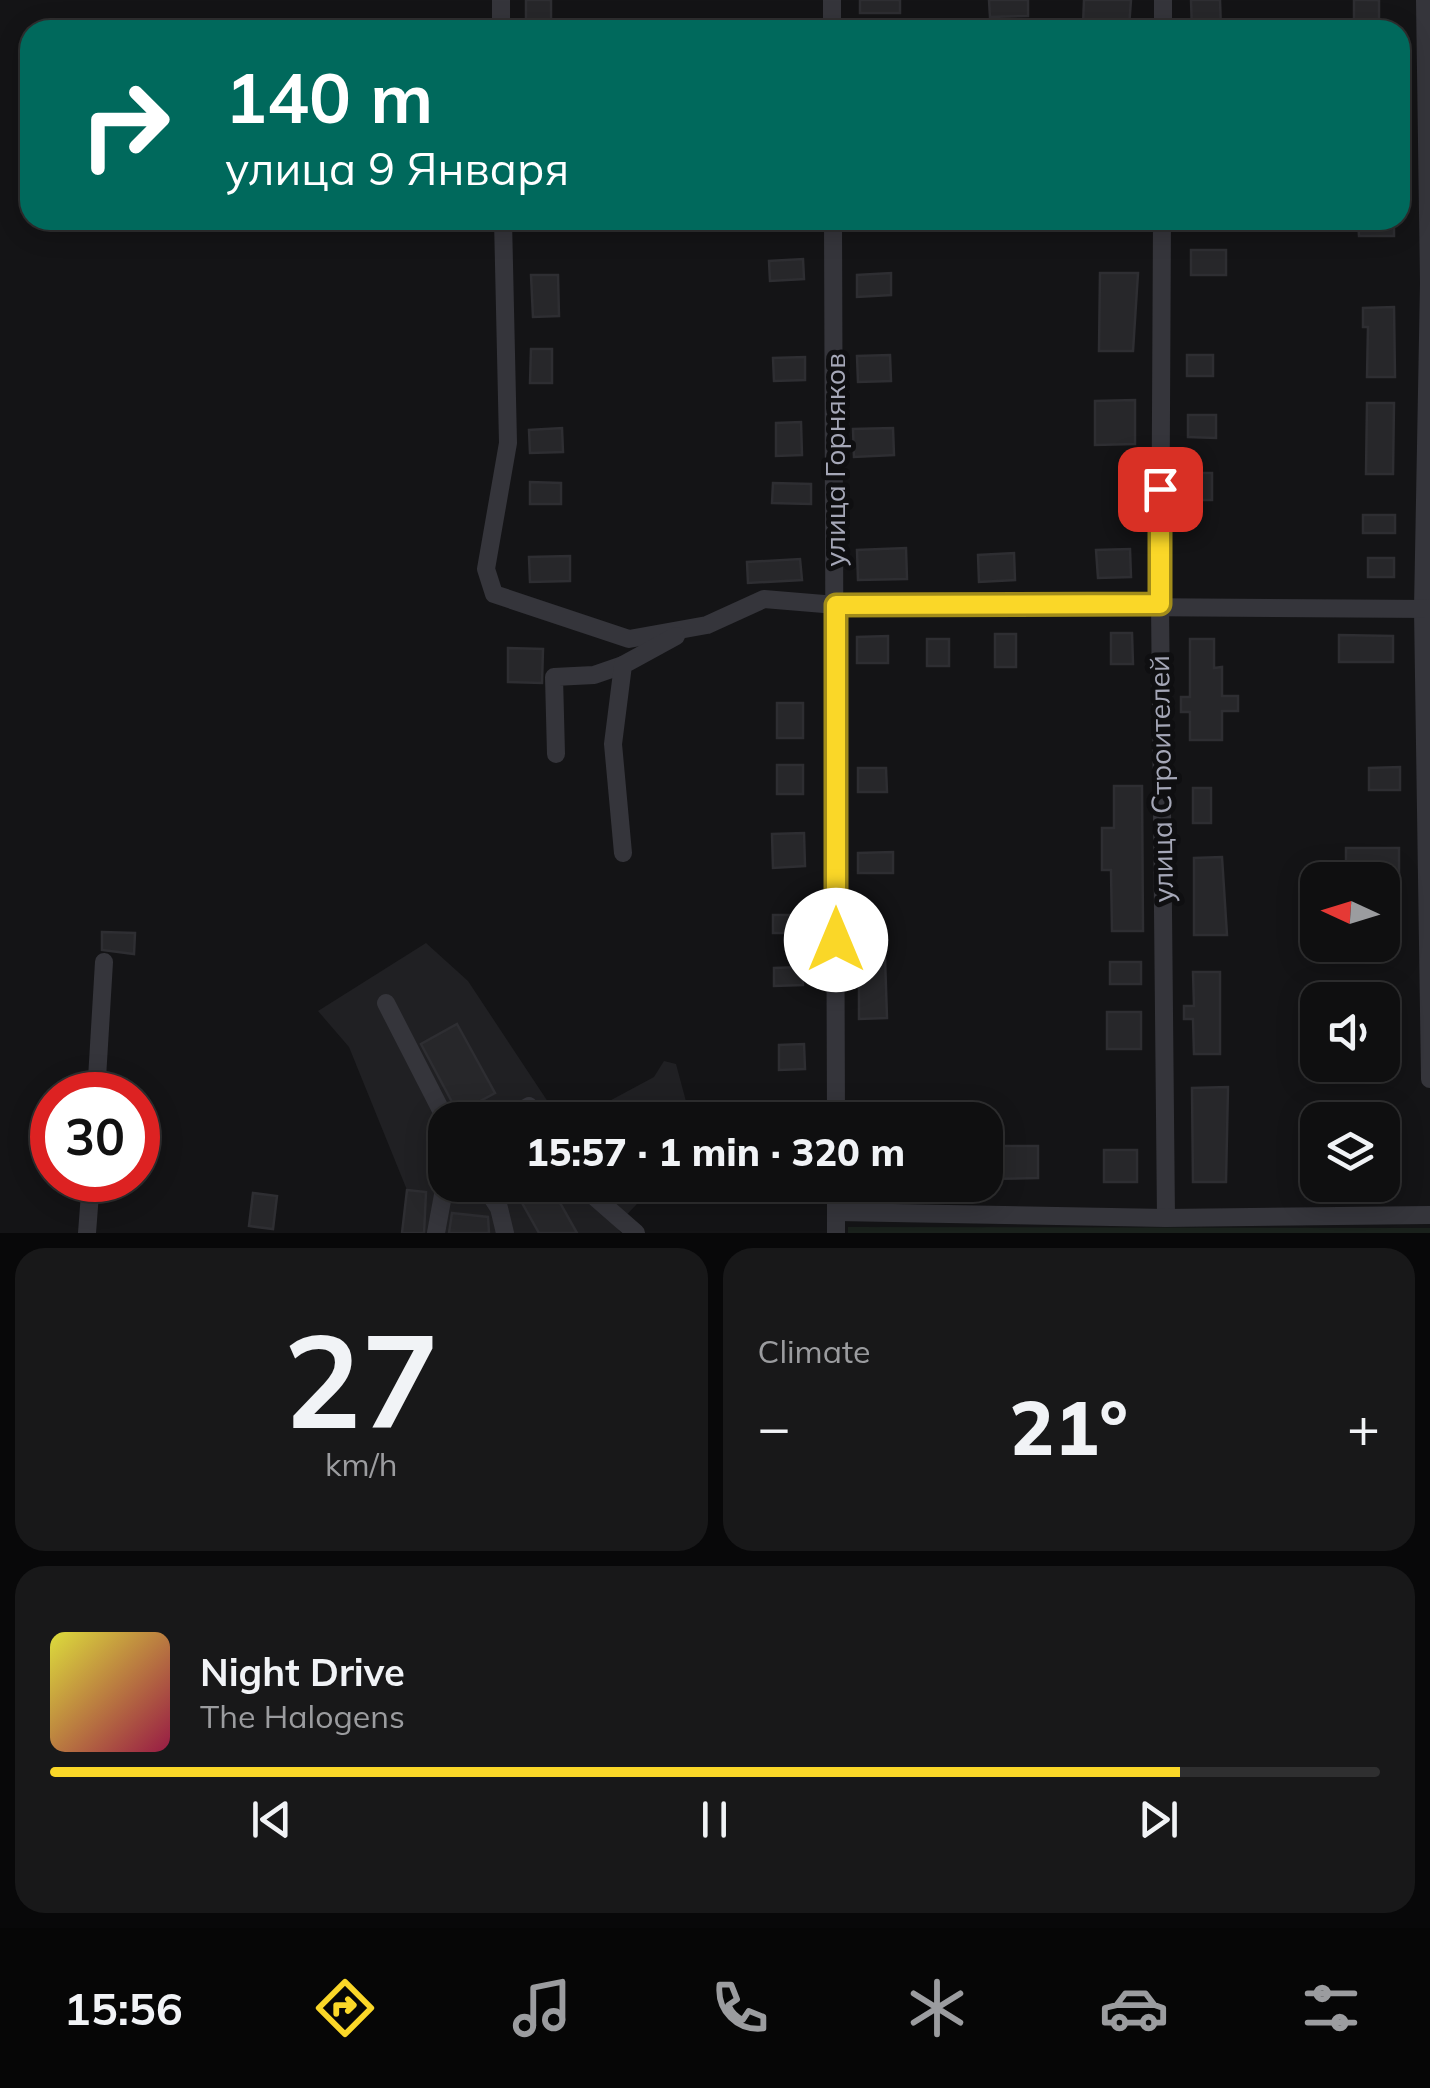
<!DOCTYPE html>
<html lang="en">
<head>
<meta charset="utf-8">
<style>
  body { margin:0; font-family:Mulish,sans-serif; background:#181819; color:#f1f3f6; height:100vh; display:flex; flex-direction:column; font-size:38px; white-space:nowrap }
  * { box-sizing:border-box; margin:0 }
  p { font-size:32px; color:#9b9c9f }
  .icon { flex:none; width:55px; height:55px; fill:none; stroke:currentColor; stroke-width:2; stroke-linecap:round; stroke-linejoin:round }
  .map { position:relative; height:1233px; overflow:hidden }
  .drawer { display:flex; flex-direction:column; gap:15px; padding:15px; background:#080809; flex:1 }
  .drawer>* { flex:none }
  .banner { position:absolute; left:20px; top:20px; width:1390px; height:210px; border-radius:30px; box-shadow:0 5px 25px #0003,0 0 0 2px #2f2f30; background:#00695c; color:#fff; overflow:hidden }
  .needle { width:65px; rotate:274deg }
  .buttons { position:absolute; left:1300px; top:862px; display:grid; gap:20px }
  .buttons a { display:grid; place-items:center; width:100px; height:100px; border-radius:20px; background:#0f0f10; box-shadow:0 5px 25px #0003,0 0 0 2px #2f2f30; font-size:50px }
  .speed { position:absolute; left:30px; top:1072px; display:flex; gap:20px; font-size:50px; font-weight:700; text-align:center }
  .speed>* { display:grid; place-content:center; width:130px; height:130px; border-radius:50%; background:#0f0f10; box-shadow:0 5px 25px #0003,0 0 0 2px #2f2f30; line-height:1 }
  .speed .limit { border:15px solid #d22; background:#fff; color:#111 }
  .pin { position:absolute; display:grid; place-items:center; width:85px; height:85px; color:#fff; margin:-42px; border-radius:20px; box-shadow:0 5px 15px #0006 }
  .me { position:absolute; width:110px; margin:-55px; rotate:0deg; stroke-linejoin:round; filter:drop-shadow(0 0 8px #0008) }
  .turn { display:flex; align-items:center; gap:35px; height:210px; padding:0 40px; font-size:45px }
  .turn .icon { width:130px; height:130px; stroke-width:2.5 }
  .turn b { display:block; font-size:70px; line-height:85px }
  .big { font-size:75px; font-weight:800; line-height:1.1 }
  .drawer .tile { flex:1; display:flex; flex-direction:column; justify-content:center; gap:15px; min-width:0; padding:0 35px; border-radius:30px; background:#181819 }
  .drawer .dial { align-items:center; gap:0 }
  .dial b { font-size:130px; line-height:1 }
  .song { display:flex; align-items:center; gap:30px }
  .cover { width:120px; height:120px; border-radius:15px; background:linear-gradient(135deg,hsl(60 70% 55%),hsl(340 70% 35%)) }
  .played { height:10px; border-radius:5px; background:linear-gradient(90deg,#fad728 85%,#2f2f30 85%) }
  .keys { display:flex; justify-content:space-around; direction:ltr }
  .heat { display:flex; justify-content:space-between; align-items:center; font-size:55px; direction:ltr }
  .drawer .tiles { flex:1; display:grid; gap:15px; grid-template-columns:1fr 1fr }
  .tile:last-child { grid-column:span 2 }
  .trip { position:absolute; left:428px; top:1102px; width:575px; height:100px; border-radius:30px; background:#0f0f10; box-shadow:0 5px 25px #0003,0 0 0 2px #2f2f30; font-weight:800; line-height:100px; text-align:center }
  .tabs { display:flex; height:160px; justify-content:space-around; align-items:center; background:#060606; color:#9b9c9f }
  .tabs .icon { width:70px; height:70px }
  .tabs .current { color:#fad728 }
  .tabs b { font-size:45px; color:#f1f3f6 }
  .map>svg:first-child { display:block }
  .built { fill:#202023 }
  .green { fill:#1a211c }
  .building { fill:#27272a; stroke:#2e2e32; stroke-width:2.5 }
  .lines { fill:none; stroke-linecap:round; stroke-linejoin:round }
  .minor { stroke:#35353b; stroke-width:18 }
  .route-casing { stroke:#a28c1a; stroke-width:25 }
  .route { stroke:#fad728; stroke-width:18 }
  .labels { text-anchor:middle; stroke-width:10; stroke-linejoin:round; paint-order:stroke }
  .street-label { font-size:28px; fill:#a5a7b7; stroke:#0f0f11 }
</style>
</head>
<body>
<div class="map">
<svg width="1430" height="1233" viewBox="0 0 1430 1233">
  <rect width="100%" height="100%" fill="#141416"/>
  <g class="built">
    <polygon points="426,943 468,981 560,1120 445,1120 445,1185 655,1185 616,1226 621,1233 402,1233 407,1190 349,1047 318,1011"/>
    <polygon points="664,1061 676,1064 691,1120 574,1120 654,1077"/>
  </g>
  <polygon class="green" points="848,1227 1430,1228 1430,1233 848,1233"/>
  <g class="building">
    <rect x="526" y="0" width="25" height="24"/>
    <rect x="860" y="0" width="40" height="13"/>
    <polygon points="989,0 1028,0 1028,16 990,17"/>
    <polygon points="1084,0 1131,0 1129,27 1083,25"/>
    <polygon points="1191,0 1220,0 1221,30 1192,30"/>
    <rect x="1354" y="0" width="25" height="26"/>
    <polygon points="1358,220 1394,220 1394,236 1359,236"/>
    <rect x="1191" y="250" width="35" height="25"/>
    <polygon points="803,259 804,279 770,281 769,261"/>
    <polygon points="891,273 891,295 857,297 857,275"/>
    <polygon points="1100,273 1138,273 1133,351 1099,351"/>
    <polygon points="531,275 558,275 559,316 533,317"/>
    <polygon points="1394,307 1395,377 1367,377 1368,327 1363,327 1363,308"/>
    <polygon points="531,349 552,349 552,383 530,383"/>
    <polygon points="890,355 891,381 858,382 857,356"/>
    <rect x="1187" y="355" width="26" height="21"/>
    <polygon points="805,357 805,380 774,381 773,358"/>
    <polygon points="1135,400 1135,444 1095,445 1095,401"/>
    <polygon points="1367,403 1394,403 1393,474 1366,474"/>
    <polygon points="1188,415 1216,415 1216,438 1188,437"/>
    <polygon points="801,422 802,455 776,456 776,423"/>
    <polygon points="562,428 563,452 530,453 529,430"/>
    <polygon points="893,428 894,455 854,457 853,429"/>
    <rect x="1189" y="473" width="23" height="27"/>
    <polygon points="530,482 561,483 561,504 530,504"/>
    <polygon points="773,483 811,484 811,504 772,503"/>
    <rect x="1363" y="515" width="32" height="18"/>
    <polygon points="906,548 907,579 858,580 857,550"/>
    <polygon points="1130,549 1131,577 1098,578 1096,550"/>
    <polygon points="1014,553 1015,580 979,582 978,555"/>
    <polygon points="570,556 570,581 530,582 529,557"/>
    <rect x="1368" y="558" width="26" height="19"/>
    <polygon points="800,559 802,580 748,583 747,562"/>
    <polygon points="1111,633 1132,633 1133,664 1111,664"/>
    <rect x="995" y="634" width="21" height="33"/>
    <polygon points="1339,635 1393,636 1393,662 1339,662"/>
    <polygon points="888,636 888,663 857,663 857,637"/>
    <rect x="927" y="639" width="22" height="27"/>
    <polygon points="1190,639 1214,639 1214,668 1222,667 1222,696 1238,696 1238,711 1222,711 1222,740 1190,740 1190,712 1181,712 1181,697 1190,697"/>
    <polygon points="508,648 543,649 542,683 508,682"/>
    <rect x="777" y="703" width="26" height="35"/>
    <rect x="777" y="765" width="26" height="29"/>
    <polygon points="1400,767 1400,790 1369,790 1369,768"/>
    <polygon points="858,768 886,768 887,792 858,792"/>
    <polygon points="1114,786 1142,786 1143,931 1112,931 1111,870 1102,870 1102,828 1114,828"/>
    <rect x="1193" y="788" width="18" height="35"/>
    <polygon points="804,833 805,866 773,868 772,834"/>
    <rect x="1346" y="848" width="53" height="28"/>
    <polygon points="893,852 893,873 858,873 858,853"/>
    <polygon points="1222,857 1227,935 1194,935 1194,858"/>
    <rect x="773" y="915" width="28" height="18"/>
    <polygon points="102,932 135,933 134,954 102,950"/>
    <polygon points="885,957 887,1018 859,1019 859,958"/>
    <rect x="1110" y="962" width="31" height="22"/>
    <polygon points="802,967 803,985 774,986 774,968"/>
    <polygon points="1193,972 1220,972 1220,1054 1194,1054 1193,1019 1184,1019 1184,1006 1194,1006"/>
    <polygon points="1382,997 1400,997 1399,1059 1382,1059"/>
    <rect x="1107" y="1012" width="34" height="37"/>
    <polygon points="457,1024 495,1093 458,1113 421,1044"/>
    <polygon points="804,1044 805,1069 779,1070 779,1045"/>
    <polygon points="1228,1087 1226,1182 1193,1182 1192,1088"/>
    <polygon points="985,1146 1038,1146 1038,1178 985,1179"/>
    <rect x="1104" y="1150" width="33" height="32"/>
    <polygon points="512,1185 550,1185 577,1233 539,1233"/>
    <polygon points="407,1190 426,1192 424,1233 402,1233"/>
    <polygon points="253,1193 277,1196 273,1229 249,1226"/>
    <polygon points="452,1213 488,1217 489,1233 449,1233"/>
  </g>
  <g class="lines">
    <g class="minor">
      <polyline points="501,0 501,30"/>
      <polyline points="832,0 832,30"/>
      <polyline points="1425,0 1429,283 1423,609 1430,1079"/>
      <polyline points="1163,30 1163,0"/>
      <polyline points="503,220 508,443 486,569 494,594 629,639 707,625 764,599 836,605 1430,609"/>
      <polyline points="833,220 836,1120"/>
      <polyline points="1162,220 1160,604 1166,1218"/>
      <polyline points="556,754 554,677 594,675 623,665"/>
      <polyline points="623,853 613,744 623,665 676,636"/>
      <polyline points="386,1003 446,1120"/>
      <polyline points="96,1095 104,962"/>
      <polyline points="504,1120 529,1106 538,1120"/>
      <polyline points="484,1185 499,1208 505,1233"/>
      <polyline points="581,1185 636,1233"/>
      <polyline points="837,1212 1166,1218 1430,1215"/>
      <polyline points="87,1233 91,1180"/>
      <polyline points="436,1233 445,1184"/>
      <polyline points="836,1233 836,1185"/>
    </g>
  </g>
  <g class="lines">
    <defs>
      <polyline id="route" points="836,940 836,605 1160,604 1160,489"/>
    </defs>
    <use href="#route" class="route-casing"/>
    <use href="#route" class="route"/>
  </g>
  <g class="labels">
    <g class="street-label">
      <text transform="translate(835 460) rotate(-90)" y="10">улица Горняков</text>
      <text transform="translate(1161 779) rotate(-91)" y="10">улица Строителей</text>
    </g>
  </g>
</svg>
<div class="buttons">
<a><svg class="needle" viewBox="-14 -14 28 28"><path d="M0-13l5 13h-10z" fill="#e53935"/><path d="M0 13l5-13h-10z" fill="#9b9c9f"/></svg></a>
<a><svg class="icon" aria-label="sound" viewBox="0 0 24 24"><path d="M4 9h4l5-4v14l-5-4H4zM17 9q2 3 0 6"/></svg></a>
<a><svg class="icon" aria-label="layers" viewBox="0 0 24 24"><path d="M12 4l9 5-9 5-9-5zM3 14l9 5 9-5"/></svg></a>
</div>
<div class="speed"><div class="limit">30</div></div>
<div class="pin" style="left:1160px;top:489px;background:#d93025"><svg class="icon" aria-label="arrive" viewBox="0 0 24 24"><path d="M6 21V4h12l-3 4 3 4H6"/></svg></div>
<svg class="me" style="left:836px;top:940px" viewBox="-20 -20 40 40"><circle r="19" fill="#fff"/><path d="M0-13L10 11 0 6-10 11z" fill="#fad728"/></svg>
<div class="trip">15:57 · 1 min · 320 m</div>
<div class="banner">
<div class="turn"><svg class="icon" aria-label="right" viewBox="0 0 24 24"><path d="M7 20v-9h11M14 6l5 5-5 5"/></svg><div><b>140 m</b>улица 9 Января</div></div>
</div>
</div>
<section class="drawer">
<div class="tiles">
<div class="tile dial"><b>27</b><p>km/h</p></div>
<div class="tile"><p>Climate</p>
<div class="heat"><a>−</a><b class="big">21°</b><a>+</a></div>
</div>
<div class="tile">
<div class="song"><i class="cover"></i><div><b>Night Drive</b><p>The Halogens</p></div></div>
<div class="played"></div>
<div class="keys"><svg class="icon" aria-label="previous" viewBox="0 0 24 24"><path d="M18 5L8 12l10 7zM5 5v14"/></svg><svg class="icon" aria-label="pause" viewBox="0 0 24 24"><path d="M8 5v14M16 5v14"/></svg><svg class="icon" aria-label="next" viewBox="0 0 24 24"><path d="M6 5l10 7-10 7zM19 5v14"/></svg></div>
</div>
</div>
</section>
<nav class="tabs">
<b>15:56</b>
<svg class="icon current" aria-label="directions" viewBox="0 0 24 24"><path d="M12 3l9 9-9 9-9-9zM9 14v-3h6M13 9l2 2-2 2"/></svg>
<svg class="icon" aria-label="music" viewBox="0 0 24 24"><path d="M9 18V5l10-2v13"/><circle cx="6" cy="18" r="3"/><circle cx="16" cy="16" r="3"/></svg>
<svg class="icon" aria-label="phone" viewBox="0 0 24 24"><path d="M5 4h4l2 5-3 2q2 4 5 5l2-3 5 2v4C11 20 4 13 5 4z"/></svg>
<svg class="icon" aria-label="climate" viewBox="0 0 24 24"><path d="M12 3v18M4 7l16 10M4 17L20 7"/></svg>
<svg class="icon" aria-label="car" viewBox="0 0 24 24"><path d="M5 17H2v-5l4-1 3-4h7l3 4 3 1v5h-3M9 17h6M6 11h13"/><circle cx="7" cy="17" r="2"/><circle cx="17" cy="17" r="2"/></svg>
<svg class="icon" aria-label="filters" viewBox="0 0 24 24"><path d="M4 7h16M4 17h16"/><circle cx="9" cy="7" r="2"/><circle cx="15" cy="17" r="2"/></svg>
</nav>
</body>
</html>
